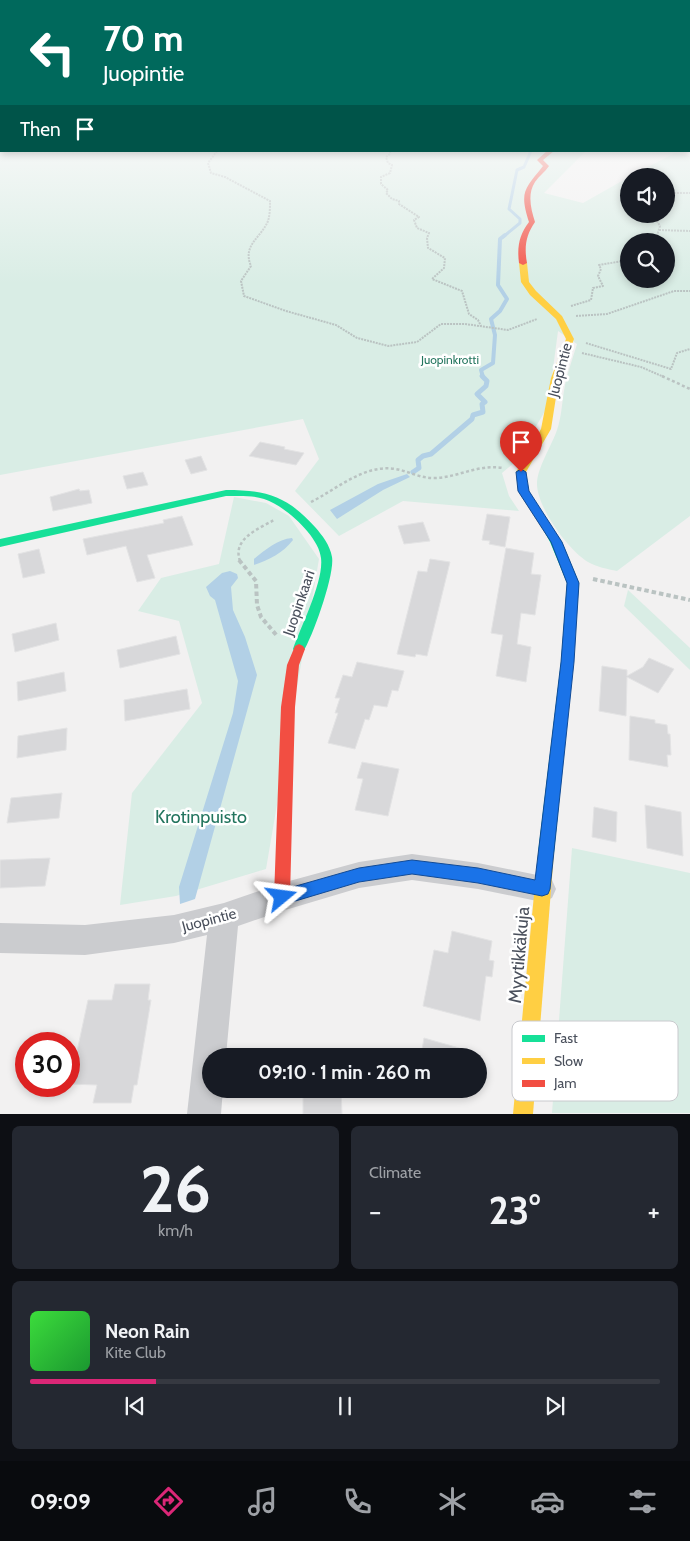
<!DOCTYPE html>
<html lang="en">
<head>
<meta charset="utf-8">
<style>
  body { margin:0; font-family:Cabin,sans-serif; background:#242831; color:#f1f3f6; height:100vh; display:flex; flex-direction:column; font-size:19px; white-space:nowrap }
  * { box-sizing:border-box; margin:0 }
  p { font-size:16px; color:#9ea1a6 }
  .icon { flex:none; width:28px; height:28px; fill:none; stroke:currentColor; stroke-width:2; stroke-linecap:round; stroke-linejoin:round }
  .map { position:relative; height:1114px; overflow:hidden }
  .sheet { display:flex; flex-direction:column; gap:12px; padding:12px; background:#0d0f14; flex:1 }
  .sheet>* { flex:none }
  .top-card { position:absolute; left:0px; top:0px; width:690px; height:152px; box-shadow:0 2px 8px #0003; background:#00695c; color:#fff; overflow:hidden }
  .tools { position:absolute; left:620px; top:168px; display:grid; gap:10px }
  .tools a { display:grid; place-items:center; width:55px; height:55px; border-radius:50%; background:#171b24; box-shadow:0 2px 8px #0003; font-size:25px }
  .speed { position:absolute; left:15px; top:1032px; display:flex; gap:10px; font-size:25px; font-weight:700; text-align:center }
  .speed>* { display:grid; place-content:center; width:65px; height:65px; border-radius:50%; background:#171b24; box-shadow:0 2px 8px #0003; line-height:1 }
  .speed .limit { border:8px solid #d22; background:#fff; color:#111 }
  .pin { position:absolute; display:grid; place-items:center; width:42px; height:42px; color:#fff; margin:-51px -21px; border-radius:50% 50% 50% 0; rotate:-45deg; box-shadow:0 0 5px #0007 }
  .pin .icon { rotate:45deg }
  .me { position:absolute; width:55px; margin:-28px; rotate:74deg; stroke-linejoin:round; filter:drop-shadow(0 0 4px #0008) }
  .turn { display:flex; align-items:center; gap:18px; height:105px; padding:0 20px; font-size:22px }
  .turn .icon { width:65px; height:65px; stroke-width:2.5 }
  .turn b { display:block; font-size:35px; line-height:42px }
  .then { display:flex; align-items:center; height:48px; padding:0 20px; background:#0003; gap:10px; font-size:19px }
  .big { font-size:38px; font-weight:700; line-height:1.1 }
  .sheet .card { flex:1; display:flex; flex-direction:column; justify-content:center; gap:8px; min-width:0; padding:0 18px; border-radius:8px; background:#242831 }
  .sheet .dial { align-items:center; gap:0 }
  .dial b { font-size:65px; line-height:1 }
  .song { display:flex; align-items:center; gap:15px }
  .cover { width:60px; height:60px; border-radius:8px; background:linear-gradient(135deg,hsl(120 70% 55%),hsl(130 70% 35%)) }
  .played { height:5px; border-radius:2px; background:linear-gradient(90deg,#db2777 20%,#363941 20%) }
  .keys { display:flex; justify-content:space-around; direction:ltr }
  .heat { display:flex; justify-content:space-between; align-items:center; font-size:28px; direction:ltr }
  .sheet .tiles { flex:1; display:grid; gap:12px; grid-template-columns:1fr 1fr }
  .card:last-child { grid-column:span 2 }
  .trip { position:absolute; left:202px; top:1048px; width:285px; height:50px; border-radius:25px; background:#171b24; box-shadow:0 2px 8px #0003; font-weight:700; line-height:50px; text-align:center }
  .menu { display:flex; height:80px; justify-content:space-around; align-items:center; background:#090b0e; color:#9ea1a6 }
  .menu .icon { width:35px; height:35px }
  .menu .on { color:#db2777 }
  .menu b { font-size:22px; color:#f1f3f6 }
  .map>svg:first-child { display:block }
  .green { fill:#d9ede5; fill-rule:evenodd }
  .water { fill:#b2d0e6 }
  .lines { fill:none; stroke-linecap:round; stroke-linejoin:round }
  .stream-far2 { stroke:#b2d0e6; stroke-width:3 }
  .stream-far1 { stroke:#b2d0e6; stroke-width:4 }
  .stream { stroke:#b2d0e6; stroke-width:5 }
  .building { fill:#d8d8da; stroke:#e3e3e4 }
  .path-far2 { stroke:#bac3c2; stroke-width:2; stroke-dasharray:2 1; stroke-linecap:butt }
  .path-far1 { stroke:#bac3c2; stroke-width:2.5; stroke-dasharray:3 2.5; stroke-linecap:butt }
  .path { stroke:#bac3c2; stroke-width:4; stroke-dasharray:4.5 3; stroke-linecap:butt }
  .street { fill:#cbcccf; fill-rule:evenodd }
  .fast { fill:#16e098; fill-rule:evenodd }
  .slow { fill:#ffcf43; fill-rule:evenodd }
  .jam { fill:#f24e42; fill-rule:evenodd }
  .route { fill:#1a73e8; stroke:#114b97 }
  .labels { text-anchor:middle; stroke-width:5; stroke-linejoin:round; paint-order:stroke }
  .far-park-label { font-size:12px; fill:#23755e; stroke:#fff }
  .street-label { font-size:15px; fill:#4a505c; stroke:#fff }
  .near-park-label { font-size:18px; fill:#23755e; stroke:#fff }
  .near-street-label { font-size:18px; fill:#4a505c; stroke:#fff }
  .key { fill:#fff; stroke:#c9cace; stroke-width:1 }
  .key-label { font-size:14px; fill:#4a505c }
</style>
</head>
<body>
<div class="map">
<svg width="690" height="1114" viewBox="0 0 690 1114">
  <rect width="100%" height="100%" fill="#f2f1f1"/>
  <g class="green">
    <path d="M0,128L1,151H586L544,193L583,203L629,177V214H666V176H630L675,153L690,156V516L617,571C607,569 597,567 588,562C568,550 537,507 537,484C537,468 552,445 557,430C562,415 562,400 565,385C568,371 573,357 577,344L558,331L548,406L515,462L502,473L509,496L519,511L403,501L339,536L295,491L319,459L303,419L0,475ZM629,241H666V279H629Z"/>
    <polygon points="234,497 266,503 289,516 319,559 266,869 176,896 120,905 132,793 202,703 179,621 138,611 161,578 219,564"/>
    <polygon points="628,590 690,648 690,670 624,606"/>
    <polygon points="572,848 690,873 690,1113 552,1113"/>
  </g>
  <g class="water">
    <polygon points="407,474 410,477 383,490 337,519 330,510 378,484"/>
    <path d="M292,538L293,540C283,553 269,560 254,565V559C265,550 278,539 292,538Z"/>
    <polygon points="230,571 237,574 238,578 231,587 233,610 245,637 257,675 195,899 180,904 179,887 233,713 238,681 215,600 210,596 206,587 222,573"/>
  </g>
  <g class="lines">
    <polyline class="stream-far2" points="503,237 520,223 520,219 509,209 517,170 524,167 531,151"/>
    <polyline class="stream-far1" points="483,377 481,370 493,363 495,335 491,319 500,311 507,299 498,285 500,239 505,235"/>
    <polyline class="stream" points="413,472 419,468 418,460 423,456 431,454 472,419 473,415 483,412 482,404 485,402 477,394 486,386 487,381 482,376"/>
  </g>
  <g class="building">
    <polygon points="260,442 285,447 284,449 304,453 296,465 249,456"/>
    <polygon points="201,456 207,470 191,474 185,460"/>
    <polygon points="143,472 148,485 127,489 123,476"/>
    <polygon points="79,489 80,491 89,490 92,503 53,511 50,497"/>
    <polygon points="487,514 510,517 505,547 489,544 490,541 482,540"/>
    <polygon points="182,516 193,545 147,555 155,578 137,582 126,546 87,555 83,539 164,523 163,520"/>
    <polygon points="423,522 430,541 404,544 398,526"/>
    <polygon points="506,548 534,553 531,574 541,575 535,615 521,613 517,644 531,647 526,682 496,676 503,635 491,633"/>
    <polygon points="39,549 45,573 23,578 18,554"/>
    <polygon points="430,559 450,562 427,656 416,654 415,657 397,654 418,571 427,572"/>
    <polygon points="56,623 59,640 15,652 12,634"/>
    <polygon points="176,636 180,654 120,668 117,650"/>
    <polygon points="649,658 674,669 658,693 627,677 626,716 599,711 602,666 627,670 627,676 643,667"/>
    <polygon points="357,662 404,671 398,691 392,690 387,707 374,705 369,720 365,719 355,749 328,743 338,713 335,713 340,698 335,698 343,675 352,677"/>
    <polygon points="64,672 66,691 18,701 17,682"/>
    <polygon points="187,689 190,709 125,721 124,700"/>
    <polygon points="630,716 655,720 655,723 667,725 668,734 670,734 671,755 667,755 668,767 629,760"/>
    <polygon points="67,728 66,750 17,758 18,736"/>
    <polygon points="362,762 399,769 388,816 355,810 363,779 357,778"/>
    <polygon points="62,793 59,818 7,823 11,798"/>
    <polygon points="645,805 681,812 683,856 647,848"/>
    <polygon points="594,807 617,812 616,842 592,837"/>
    <polygon points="50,858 45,886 0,888 0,860"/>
    <polygon points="452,931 492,941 489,960 494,961 492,977 486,976 480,1021 423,1006 434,950 448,953"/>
    <polygon points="115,984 150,984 148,1000 151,1000 137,1085 134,1085 131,1103 93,1103 97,1085 70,1084 88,1000 112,1000"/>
    <polygon points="424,1038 473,1052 473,1056 421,1056"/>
    <polygon points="303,1089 341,1089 342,1114 303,1114"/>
  </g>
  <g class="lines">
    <g class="path-far2">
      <path d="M217,151L208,163L211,173L225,177L270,201C270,207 270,215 268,221C261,238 242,245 251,266L241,281L244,296L286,311L336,325L357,338L388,346L417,342L441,324H465L508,330L537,319"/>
      <polyline points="390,151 390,154 386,157 388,163 392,165 390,173 381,177 381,184 388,190 386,193 392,199 399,201 399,204 419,217 414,220 417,228 429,233 427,238 428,248 445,258 444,268 432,279 462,291 469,314 478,320 481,326"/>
      <polyline points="666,197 673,193 690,193"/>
      <polyline points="659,230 690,231"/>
      <polyline points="661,241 657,236 660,226 657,221 664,214"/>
      <polyline points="571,306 591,300 593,288 603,286 598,276 601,269 599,265 629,260"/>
      <polyline points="576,316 607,314 674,291 690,291"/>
      <polyline points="586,343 671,369 677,353 690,349"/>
      <polyline points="582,353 641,367 664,377"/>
    </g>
    <g class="path-far1">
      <polyline points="662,376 690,389"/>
      <path d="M311,502C337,489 364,464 395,469C409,471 421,479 436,478C459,477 478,464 503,468"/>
      <path d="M240,561C232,539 258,529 274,520"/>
    </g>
    <g class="path">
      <polyline points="239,560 256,581 257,605 261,617 278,637"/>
      <polyline points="593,579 690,600"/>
    </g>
    <polygon class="street" points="412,854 478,863 542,876 552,880 556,889 552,898 542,902 478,889 412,880 359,888 282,911 238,926 226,1056 211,1056 211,1089 223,1089 221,1114 187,1114 207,935 174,943 85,955 0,953 0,923 85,925 174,915 224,903 282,883 359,862"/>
    <g class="fast">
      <path d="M226,490C266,490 287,496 315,527C322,535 330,545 332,557C335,574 313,636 303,652H295L293,649C301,626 324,581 321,558C319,536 284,505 264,499C252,495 239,496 226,496L0,547V539Z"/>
      <polygon points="549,528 553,529 562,542 579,583 573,662 554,853 551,858 546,860 541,858 538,853 561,662 567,583 550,542 544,531"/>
    </g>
    <g class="slow">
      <polygon points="523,261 527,263 529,282 536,291 562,316 574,339 559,378 551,429 526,472 528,491 554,531 549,534 545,533 518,491 516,472 541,429 551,378 566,339 556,319 530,295 521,282 519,263"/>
      <polygon points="546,846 551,848 554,853 533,1114 513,1114 538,853 541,848"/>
    </g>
    <g class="jam">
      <path d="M547,151H554L543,160L549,166C545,172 539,176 535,182C527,194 531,209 535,222C526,235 524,247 527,263L523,265L519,263C517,247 519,235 529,222C519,191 525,189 543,166L537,160Z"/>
      <polygon points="299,644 303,646 305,649 299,665 295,707 290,897 288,902 282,905 276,902 274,897 281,707 287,665 295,646"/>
    </g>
  </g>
  <linearGradient id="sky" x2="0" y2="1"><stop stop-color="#92bfe7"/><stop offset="0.45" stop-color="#f9f9f9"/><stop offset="1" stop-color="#f9f9f9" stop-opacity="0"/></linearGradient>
  <rect width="690" height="284" fill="url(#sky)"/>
  <polygon class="route" points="521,469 526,472 529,491 562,542 579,583 574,662 550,889 548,894 542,896 478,883 412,874 359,882 282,905 276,903 274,897 276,892 282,890 359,868 412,860 478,868 535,880 561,662 567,583 551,542 518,491 516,472"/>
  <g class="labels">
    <g class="far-park-label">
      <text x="450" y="364">Juopinkrotti</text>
    </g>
    <g class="street-label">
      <text transform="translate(560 370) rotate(-75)" y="5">Juopintie</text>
      <text transform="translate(299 603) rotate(-71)" y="5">Juopinkaari</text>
      <text transform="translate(209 920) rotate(-15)" y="5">Juopintie</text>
    </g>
    <g class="near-park-label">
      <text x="201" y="823">Krotinpuisto</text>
    </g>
    <g class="near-street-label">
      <text transform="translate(519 955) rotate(-85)" y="6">Myytikkäkuja</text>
    </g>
  </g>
  <rect x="512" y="1021" width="166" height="80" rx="8" class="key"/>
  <rect x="522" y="1035" width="23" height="7" fill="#16e098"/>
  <rect x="522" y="1058" width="23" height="6" fill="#ffcf43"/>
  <rect x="522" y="1080" width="23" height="7" fill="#f24e42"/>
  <g class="key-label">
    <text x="554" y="1043">Fast</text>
    <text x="554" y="1066">Slow</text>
    <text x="554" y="1088">Jam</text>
  </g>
</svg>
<div class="tools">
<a><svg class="icon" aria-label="sound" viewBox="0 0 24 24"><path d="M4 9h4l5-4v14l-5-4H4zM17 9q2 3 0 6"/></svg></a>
<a><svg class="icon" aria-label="search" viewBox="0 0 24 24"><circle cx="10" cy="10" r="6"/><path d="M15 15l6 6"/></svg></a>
</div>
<div class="speed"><div class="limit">30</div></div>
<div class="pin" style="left:521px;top:472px;background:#d93025"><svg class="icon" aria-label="arrive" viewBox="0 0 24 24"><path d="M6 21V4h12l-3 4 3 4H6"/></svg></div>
<svg class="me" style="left:282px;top:897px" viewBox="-20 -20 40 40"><path d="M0-17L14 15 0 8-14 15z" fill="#1a73e8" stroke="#fff" stroke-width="4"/></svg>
<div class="trip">09:10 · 1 min · 260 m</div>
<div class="top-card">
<div class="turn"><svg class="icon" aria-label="left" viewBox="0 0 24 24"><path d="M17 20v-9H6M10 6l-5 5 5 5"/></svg><div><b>70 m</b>Juopintie</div></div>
<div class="then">Then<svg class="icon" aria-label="arrive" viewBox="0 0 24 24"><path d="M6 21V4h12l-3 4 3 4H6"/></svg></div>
</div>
</div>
<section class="sheet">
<div class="tiles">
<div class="card dial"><b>26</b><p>km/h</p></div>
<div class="card"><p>Climate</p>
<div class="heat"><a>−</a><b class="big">23°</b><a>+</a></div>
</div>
<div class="card">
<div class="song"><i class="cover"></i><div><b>Neon Rain</b><p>Kite Club</p></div></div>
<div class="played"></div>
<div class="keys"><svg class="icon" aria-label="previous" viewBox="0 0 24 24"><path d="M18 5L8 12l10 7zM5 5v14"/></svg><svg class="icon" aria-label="pause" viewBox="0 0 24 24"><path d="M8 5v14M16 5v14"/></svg><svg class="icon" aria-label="next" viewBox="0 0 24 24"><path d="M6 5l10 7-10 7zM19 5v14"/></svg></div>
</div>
</div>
</section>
<nav class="menu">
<b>09:09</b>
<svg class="icon on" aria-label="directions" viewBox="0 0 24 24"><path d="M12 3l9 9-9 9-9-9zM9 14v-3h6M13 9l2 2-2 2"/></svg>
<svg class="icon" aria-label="music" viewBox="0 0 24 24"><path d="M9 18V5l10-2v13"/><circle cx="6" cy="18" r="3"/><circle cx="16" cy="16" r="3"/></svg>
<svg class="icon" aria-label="phone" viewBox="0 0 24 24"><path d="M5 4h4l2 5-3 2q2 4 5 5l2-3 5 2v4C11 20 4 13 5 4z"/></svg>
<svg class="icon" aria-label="climate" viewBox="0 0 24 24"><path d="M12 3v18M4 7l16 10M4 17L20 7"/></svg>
<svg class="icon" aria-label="car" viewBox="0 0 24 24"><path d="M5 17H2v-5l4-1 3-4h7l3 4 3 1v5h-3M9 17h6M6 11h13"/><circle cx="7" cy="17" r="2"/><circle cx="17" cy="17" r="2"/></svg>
<svg class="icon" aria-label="filters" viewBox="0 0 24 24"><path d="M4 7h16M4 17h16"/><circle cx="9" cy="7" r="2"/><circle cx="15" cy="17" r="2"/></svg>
</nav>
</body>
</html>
